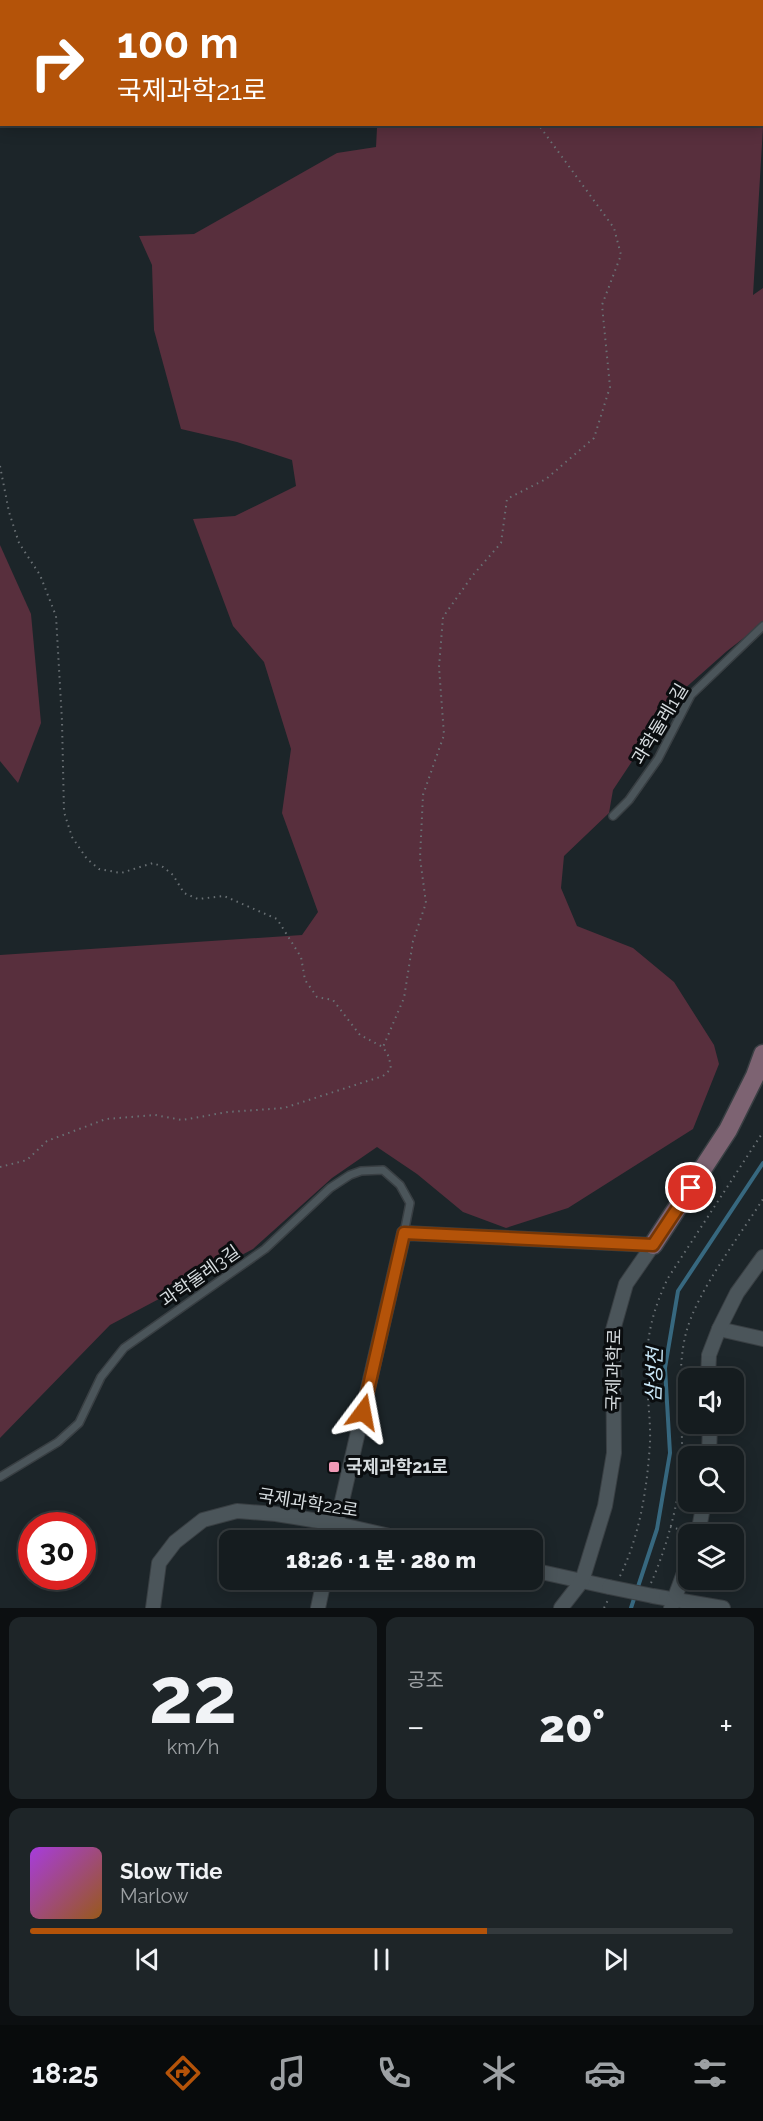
<!DOCTYPE html>
<html lang="ko">
<head>
<meta charset="utf-8">
<style>
  body { margin:0; font-family:Raleway,"Noto Sans KR",sans-serif; background:#1e2528; color:#f1f3f6; height:100vh; display:flex; flex-direction:column; font-size:22px; white-space:nowrap }
  * { box-sizing:border-box; margin:0 }
  p { font-size:20px; color:#9da1a4 }
  .icon { flex:none; width:33px; height:33px; fill:none; stroke:currentColor; stroke-width:2; stroke-linecap:round; stroke-linejoin:round }
  .map { position:relative; height:1608px; overflow:hidden }
  .sheet { display:flex; flex-direction:column; gap:9px; padding:9px; background:#0c0f11; flex:1 }
  .sheet>* { flex:none }
  .banner { position:absolute; left:0px; top:0px; width:764px; height:126px; box-shadow:0 3px 15px #0003,0 0 0 2px #343a3d; background:#b45309; color:#fff; overflow:hidden }
  .fabs { position:absolute; left:678px; top:1368px; display:grid; gap:12px }
  .fabs a { display:grid; place-items:center; width:66px; height:66px; border-radius:12px; background:#151c1f; box-shadow:0 3px 15px #0003,0 0 0 2px #343a3d; font-size:30px }
  .speed { position:absolute; left:18px; top:1512px; display:flex; gap:12px; font-size:30px; font-weight:700; text-align:center }
  .speed>* { display:grid; place-content:center; width:78px; height:78px; border-radius:50%; background:#151c1f; box-shadow:0 3px 15px #0003,0 0 0 2px #343a3d; line-height:1 }
  .speed .limit { border:9px solid #d22; background:#fff; color:#111 }
  .pin { position:absolute; display:grid; place-items:center; width:51px; height:51px; color:#fff; margin:-26px; border:3px solid #fff; border-radius:50%; box-shadow:0 2px 6px #0007 }
  .me { position:absolute; width:66px; margin:-33px; rotate:13deg; stroke-linejoin:round; filter:drop-shadow(0 0 4px #0008) }
  .turn { display:flex; align-items:center; gap:21px; height:126px; padding:0 18px; font-size:27px }
  .turn .icon { width:78px; height:78px; stroke-width:2.5 }
  .turn b { display:block; font-size:42px; line-height:51px }
  .big { font-size:45px; font-weight:800; line-height:1.1 }
  .sheet .card { flex:1; display:flex; flex-direction:column; justify-content:center; gap:9px; min-width:0; padding:0 21px; border-radius:12px; background:#1e2528 }
  .sheet .dial { align-items:center; gap:0 }
  .dial b { font-size:78px; line-height:1 }
  .song { display:flex; align-items:center; gap:18px }
  .cover { width:72px; height:72px; border-radius:9px; background:linear-gradient(135deg,hsl(280 70% 55%),hsl(30 70% 35%)) }
  .played { height:6px; border-radius:3px; background:linear-gradient(90deg,#b45309 65%,#343a3d 65%) }
  .keys { display:flex; justify-content:space-around; direction:ltr }
  .heat { display:flex; justify-content:space-between; align-items:center; font-size:33px; direction:ltr }
  .sheet .tiles { flex:1; display:grid; gap:9px; grid-template-columns:1fr 1fr }
  .card:last-child { grid-column:span 2 }
  .trip { position:absolute; left:219px; top:1530px; width:324px; height:60px; border-radius:12px; background:#151c1f; box-shadow:0 3px 15px #0003,0 0 0 2px #343a3d; font-weight:800; line-height:60px; text-align:center }
  .tab-bar { display:flex; height:96px; justify-content:space-around; align-items:center; background:#080b0c; color:#9da1a4 }
  .tab-bar .icon { width:42px; height:42px }
  .tab-bar .on { color:#b45309 }
  .tab-bar b { font-size:27px; color:#f1f3f6 }
  .map>svg:first-child { display:block }
  .green { fill:#582f3d }
  .lines { fill:none; stroke-linecap:round; stroke-linejoin:round }
  .stream { stroke:#37687f; stroke-width:4 }
  .lane-casing { stroke:#393f43; stroke-width:10 }
  .street-casing { stroke:#393f43; stroke-width:16 }
  .secondary-casing { stroke:#393f43; stroke-width:21 }
  .path { stroke:#697074; stroke-width:2; stroke-dasharray:1.5 4.5; stroke-linecap:butt }
  .lane { stroke:#4b555a; stroke-width:7 }
  .street { stroke:#4b555a; stroke-width:14 }
  .secondary { stroke:#7d6372; stroke-width:18 }
  .street-bridge-casing { stroke:#393f43; stroke-width:16; stroke-linecap:butt }
  .street-bridge { stroke:#4b555a; stroke-width:14 }
  .route-casing { stroke:#753606; stroke-width:15 }
  .route { stroke:#b45309; stroke-width:10 }
  .poi-dot { fill:#f09ab6; stroke:#0a0d0f; stroke-width:2 }
  .labels { text-anchor:middle; stroke-width:6; stroke-linejoin:round; paint-order:stroke }
  .street-label { font-size:18px; fill:#d6dcdf; stroke:#0a0d0f }
  .poi-label { font-size:18px; font-weight:bold; fill:#d6dcdf; stroke:#0a0d0f; text-anchor:start }
  .water-label { font-size:20px; font-style:italic; fill:#c9e7f7; stroke:#0a0d0f }
</style>
</head>
<body>
<div class="map">
<svg width="763" height="1608" viewBox="0 0 763 1608">
  <rect width="100%" height="100%" fill="#1c2529"/>
  <g class="green">
    <polygon points="757,124 763,127 753,295 763,288 763,623 727,651 674,698 613,790 609,813 564,856 561,888 577,926 633,948 674,982 714,1045 719,1064 693,1129 568,1208 506,1228 463,1212 417,1174 377,1147 332,1178 253,1249 110,1325 0,1438 0,955 302,935 318,912 282,813 291,749 264,662 233,626 193,519 235,516 296,486 292,460 237,442 181,429 154,330 152,265 139,236 194,234 337,153 376,147 377,128 375,125"/>
    <polygon points="0,545 31,614 41,723 18,783 0,761"/>
  </g>
  <g class="lines">
    <polyline class="stream" points="631,1608 657,1529 670,1453 665,1368 678,1291 763,1163"/>
    <defs>
      <g id="lane">
        <polyline points="613,816 629,800 658,759 691,695 763,626"/>
        <polyline points="0,1477 58,1442 79,1423 101,1377 124,1348 265,1249 330,1188 350,1175 361,1171 383,1170 400,1185 410,1203 404,1233"/>
      </g>
      <g id="street">
        <polyline points="685,0 685,2"/>
        <polyline points="762,0 763,5"/>
        <polyline points="762,100 763,100"/>
        <polyline points="719,1329 763,1339"/>
        <polyline points="708,1378 709,1355 719,1329 737,1293 763,1257"/>
        <polyline points="709,1456 710,1424"/>
        <polyline points="698,1534 704,1502"/>
        <polyline points="333,1540 404,1233 653,1245"/>
        <polyline points="532,1570 609,1587"/>
        <polyline points="653,1596 723,1608"/>
        <polyline points="153,1608 159,1563 175,1542 203,1520 237,1511 276,1514 337,1524 407,1540"/>
        <polyline points="318,1608 324,1580"/>
        <polyline points="561,1608 582,1581 605,1506 614,1453 613,1330 626,1284 653,1245"/>
        <polyline points="671,1608 688,1562"/>
      </g>
      <polyline id="secondary" points="653,1245 728,1130 755,1076 763,1054"/>
    </defs>
    <use href="#lane" class="lane-casing"/>
    <use href="#street" class="street-casing"/>
    <use href="#secondary" class="secondary-casing"/>
    <g class="path">
      <polyline points="45,0 45,2"/>
      <polyline points="69,0 70,2"/>
      <polyline points="529,0 529,2"/>
      <polyline points="0,466 9,512 19,543 40,575 56,616 62,721 64,812 72,837 87,859 99,869 121,873 153,863 163,867 173,875 184,893 198,899 224,896 277,919 301,957 305,980 317,997 333,1000 360,1035 383,1047"/>
      <polyline points="0,1167 27,1160 47,1141 106,1119 155,1115 182,1120 228,1112 284,1108 383,1076 391,1069 389,1057 383,1047 404,998 413,941 426,903 420,858 423,795 444,735 439,667 443,617 473,575 501,543 507,499 546,479 594,438 610,387 602,305 621,255 614,228 538,124"/>
      <polyline points="670,1527 687,1531"/>
      <path d="M620,1576C640,1535 647,1489 650,1443C651,1415 645,1385 647,1357C648,1328 656,1303 668,1278L763,1132"/>
      <path d="M651,1583C666,1550 681,1496 682,1460C683,1420 676,1372 686,1333C697,1291 739,1237 763,1199"/>
      <polyline points="604,1608 608,1600"/>
    </g>
    <use href="#lane" class="lane"/>
    <use href="#street" class="street"/>
    <use href="#secondary" class="secondary"/>
    <defs>
      <polyline id="street-bridge" points="609,1587 653,1596"/>
    </defs>
    <use href="#street-bridge" class="street-bridge-casing"/>
    <use href="#street-bridge" class="street-bridge"/>
  </g>
  <g class="lines">
    <defs>
      <polyline id="route" points="363,1412 404,1233 653,1245 691,1188"/>
    </defs>
    <use href="#route" class="route-casing"/>
    <use href="#route" class="route"/>
  </g>
  <rect class="poi-dot" x="328" y="1461" width="12" height="12" rx="3"/>
  <g class="labels">
    <g class="street-label">
      <text transform="translate(660 724) rotate(-59)" y="6">과학둘레1길</text>
      <text transform="translate(200 1276) rotate(-35)" y="6">과학둘레3길</text>
      <text transform="translate(614 1370) rotate(-89)" y="6">국제과학로</text>
      <text transform="translate(308 1503) rotate(9)" y="6">국제과학22로</text>
    </g>
    <g class="poi-label">
      <text x="346" y="1473">국제과학21로</text>
    </g>
    <g class="water-label">
      <text transform="translate(654 1375) rotate(-88)" y="7">삼성천</text>
    </g>
  </g>
</svg>
<div class="fabs">
<a><svg class="icon" aria-label="sound" viewBox="0 0 24 24"><path d="M4 9h4l5-4v14l-5-4H4zM17 9q2 3 0 6"/></svg></a>
<a><svg class="icon" aria-label="search" viewBox="0 0 24 24"><circle cx="10" cy="10" r="6"/><path d="M15 15l6 6"/></svg></a>
<a><svg class="icon" aria-label="layers" viewBox="0 0 24 24"><path d="M12 4l9 5-9 5-9-5zM3 14l9 5 9-5"/></svg></a>
</div>
<div class="speed"><div class="limit">30</div></div>
<div class="pin" style="left:691px;top:1188px;background:#d93025"><svg class="icon" aria-label="arrive" viewBox="0 0 24 24"><path d="M6 21V4h12l-3 4 3 4H6"/></svg></div>
<svg class="me" style="left:363px;top:1412px" viewBox="-20 -20 40 40"><path d="M0-17L14 15 0 8-14 15z" fill="#b45309" stroke="#fff" stroke-width="4"/></svg>
<div class="trip">18:26 · 1 분 · 280 m</div>
<div class="banner">
<div class="turn"><svg class="icon" aria-label="right" viewBox="0 0 24 24"><path d="M7 20v-9h11M14 6l5 5-5 5"/></svg><div><b>100 m</b>국제과학21로</div></div>
</div>
</div>
<section class="sheet">
<div class="tiles">
<div class="card dial"><b>22</b><p>km/h</p></div>
<div class="card"><p>공조</p>
<div class="heat"><a>−</a><b class="big">20°</b><a>+</a></div>
</div>
<div class="card">
<div class="song"><i class="cover"></i><div><b>Slow Tide</b><p>Marlow</p></div></div>
<div class="played"></div>
<div class="keys"><svg class="icon" aria-label="previous" viewBox="0 0 24 24"><path d="M18 5L8 12l10 7zM5 5v14"/></svg><svg class="icon" aria-label="pause" viewBox="0 0 24 24"><path d="M8 5v14M16 5v14"/></svg><svg class="icon" aria-label="next" viewBox="0 0 24 24"><path d="M6 5l10 7-10 7zM19 5v14"/></svg></div>
</div>
</div>
</section>
<nav class="tab-bar">
<b>18:25</b>
<svg class="icon on" aria-label="directions" viewBox="0 0 24 24"><path d="M12 3l9 9-9 9-9-9zM9 14v-3h6M13 9l2 2-2 2"/></svg>
<svg class="icon" aria-label="music" viewBox="0 0 24 24"><path d="M9 18V5l10-2v13"/><circle cx="6" cy="18" r="3"/><circle cx="16" cy="16" r="3"/></svg>
<svg class="icon" aria-label="phone" viewBox="0 0 24 24"><path d="M5 4h4l2 5-3 2q2 4 5 5l2-3 5 2v4C11 20 4 13 5 4z"/></svg>
<svg class="icon" aria-label="climate" viewBox="0 0 24 24"><path d="M12 3v18M4 7l16 10M4 17L20 7"/></svg>
<svg class="icon" aria-label="car" viewBox="0 0 24 24"><path d="M5 17H2v-5l4-1 3-4h7l3 4 3 1v5h-3M9 17h6M6 11h13"/><circle cx="7" cy="17" r="2"/><circle cx="17" cy="17" r="2"/></svg>
<svg class="icon" aria-label="filters" viewBox="0 0 24 24"><path d="M4 7h16M4 17h16"/><circle cx="9" cy="7" r="2"/><circle cx="15" cy="17" r="2"/></svg>
</nav>
</body>
</html>
